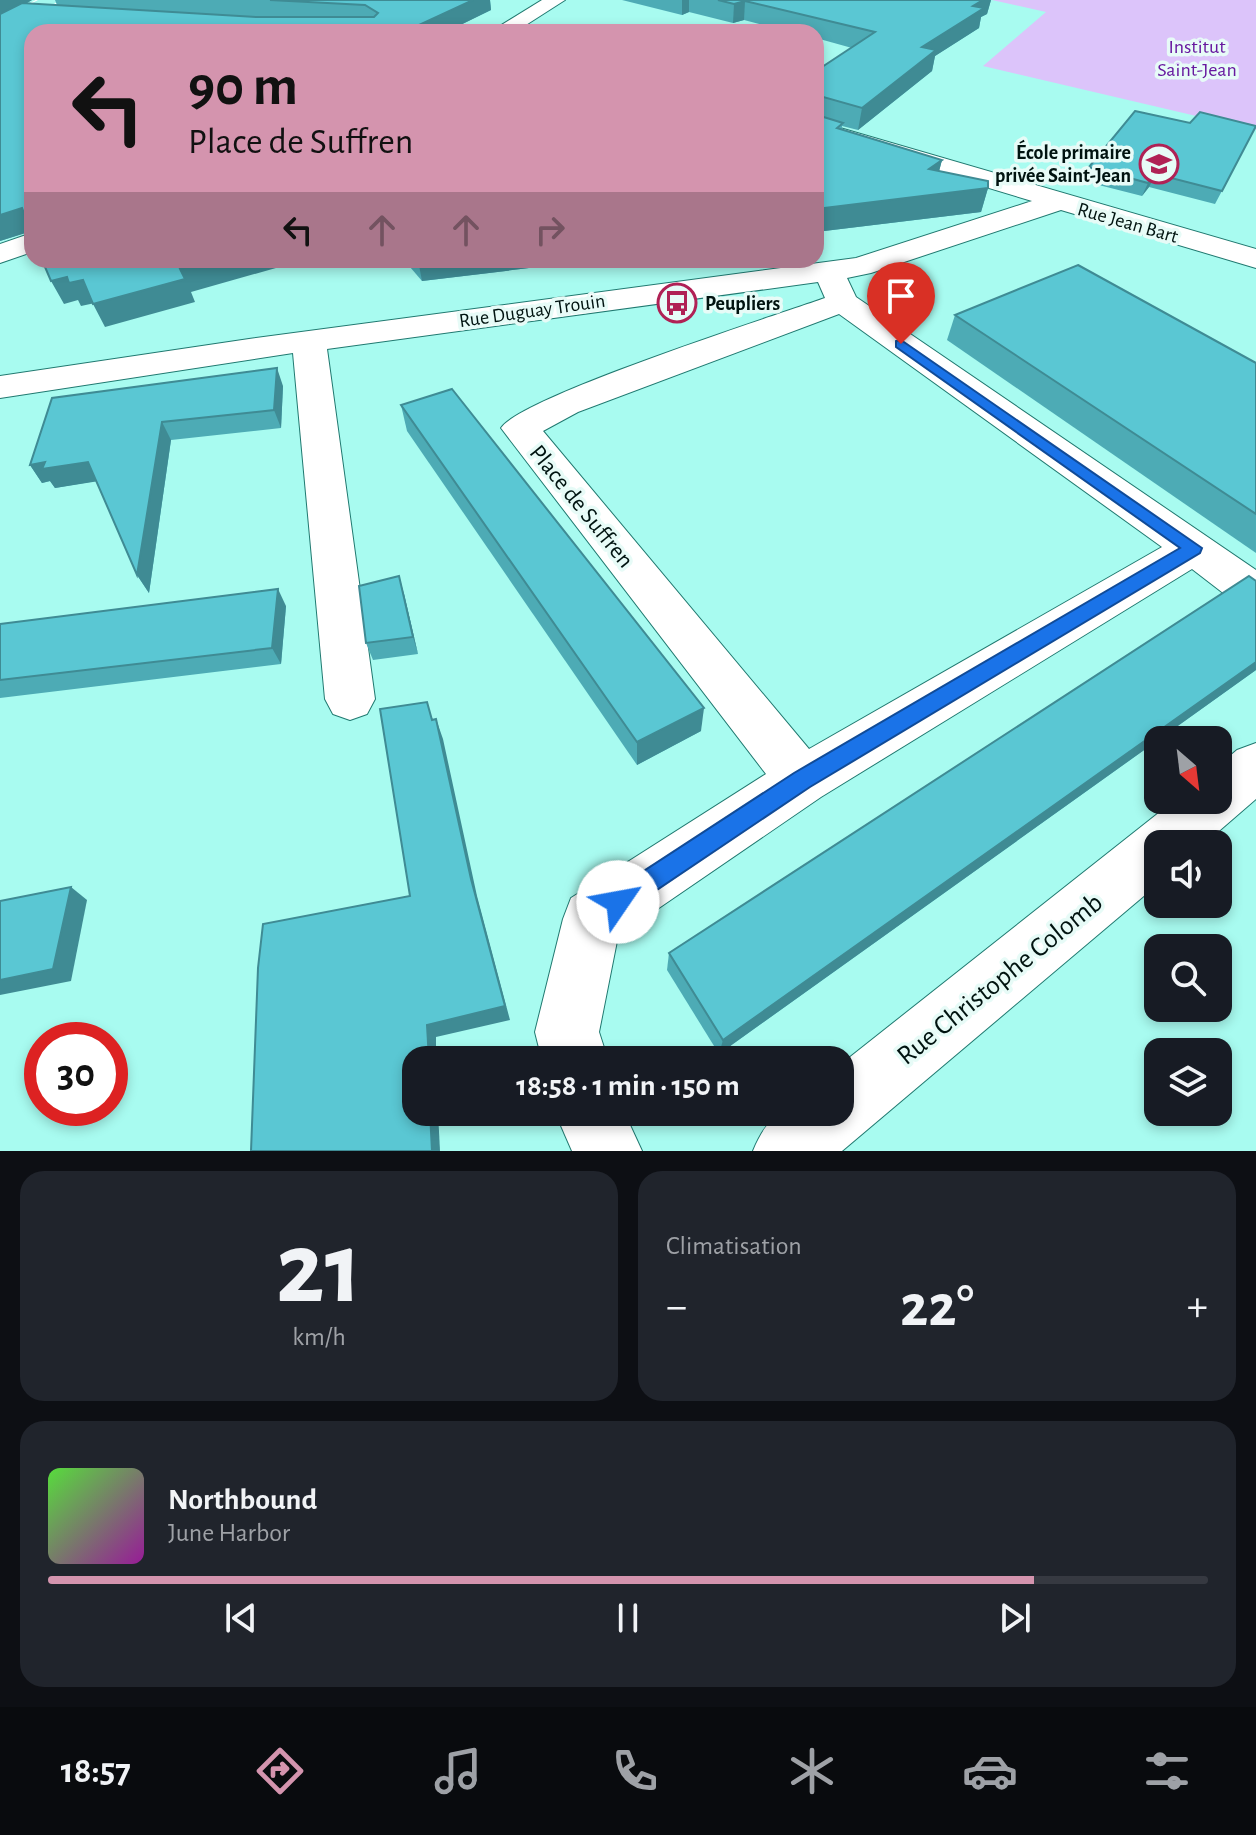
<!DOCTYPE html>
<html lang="fr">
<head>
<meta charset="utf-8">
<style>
  body { margin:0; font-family:"Alegreya Sans",sans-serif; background:#20242c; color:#f1f3f6; height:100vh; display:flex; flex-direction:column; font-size:30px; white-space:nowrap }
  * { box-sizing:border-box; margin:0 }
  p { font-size:26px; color:#9ea1a6 }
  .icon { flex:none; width:44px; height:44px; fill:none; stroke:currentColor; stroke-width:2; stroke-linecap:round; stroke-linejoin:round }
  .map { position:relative; height:1151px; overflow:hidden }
  .drawer { display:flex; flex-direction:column; gap:20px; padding:20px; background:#0d0f14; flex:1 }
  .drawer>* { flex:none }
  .hud { position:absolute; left:24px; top:24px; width:800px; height:244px; border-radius:24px; box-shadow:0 4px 12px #0003; background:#d494ae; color:#111; overflow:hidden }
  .needle { width:52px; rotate:152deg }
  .buttons { position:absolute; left:1144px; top:726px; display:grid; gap:16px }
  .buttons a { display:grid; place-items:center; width:88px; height:88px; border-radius:16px; background:#171b24; box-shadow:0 4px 12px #0003; font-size:40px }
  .speed { position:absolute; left:24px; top:1022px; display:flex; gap:16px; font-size:40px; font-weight:700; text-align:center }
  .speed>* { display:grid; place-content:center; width:104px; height:104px; border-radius:50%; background:#171b24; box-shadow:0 4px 12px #0003; line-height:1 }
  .speed .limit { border:12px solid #d22; background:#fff; color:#111 }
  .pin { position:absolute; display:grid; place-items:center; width:68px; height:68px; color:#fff; margin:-82px -34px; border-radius:50% 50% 50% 0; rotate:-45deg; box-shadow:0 0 8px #0007 }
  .pin .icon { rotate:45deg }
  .me { position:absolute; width:88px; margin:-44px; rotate:57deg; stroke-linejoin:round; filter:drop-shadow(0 0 6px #0008) }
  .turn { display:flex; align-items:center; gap:28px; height:168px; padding:0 32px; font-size:36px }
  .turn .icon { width:104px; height:104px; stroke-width:2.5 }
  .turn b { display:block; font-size:56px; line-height:68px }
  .lanes { display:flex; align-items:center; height:76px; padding:0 32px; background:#0003; justify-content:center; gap:40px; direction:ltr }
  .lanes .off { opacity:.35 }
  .big { font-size:60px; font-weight:600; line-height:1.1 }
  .drawer .card { flex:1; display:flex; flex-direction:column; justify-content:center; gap:12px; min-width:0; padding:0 28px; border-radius:24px; background:#20242c }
  .drawer .dial { align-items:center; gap:0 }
  .dial b { font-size:104px; line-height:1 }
  .song { display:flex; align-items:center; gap:24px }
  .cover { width:96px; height:96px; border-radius:12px; background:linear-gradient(135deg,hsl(110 70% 55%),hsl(300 70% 35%)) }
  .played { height:8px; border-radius:4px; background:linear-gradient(90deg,#d494ae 85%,#363941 85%) }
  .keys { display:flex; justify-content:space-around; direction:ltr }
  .heat { display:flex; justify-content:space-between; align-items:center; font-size:44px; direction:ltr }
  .drawer .tiles { flex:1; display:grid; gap:20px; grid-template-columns:1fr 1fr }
  .card:last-child { grid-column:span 2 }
  .trip { position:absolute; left:402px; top:1046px; width:452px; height:80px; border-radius:24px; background:#171b24; box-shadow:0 4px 12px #0003; font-weight:600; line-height:80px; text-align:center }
  .tab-bar { display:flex; height:128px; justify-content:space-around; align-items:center; background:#090b0e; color:#9ea1a6 }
  .tab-bar .icon { width:56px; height:56px }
  .tab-bar .active { color:#d494ae }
  .tab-bar b { font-size:36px; color:#f1f3f6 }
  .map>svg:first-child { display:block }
  .green { fill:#dcc4fa }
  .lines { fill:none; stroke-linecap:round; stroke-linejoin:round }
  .minor-casing { stroke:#207970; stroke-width:2 }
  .major-casing { stroke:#fff; stroke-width:2 }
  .minor { fill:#fff; fill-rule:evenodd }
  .major { fill:#a2f7ee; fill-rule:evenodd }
  .wall { fill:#4dabb5 }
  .shaded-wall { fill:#3f8b94 }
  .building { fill:#5ac7d3; stroke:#3f8b94; stroke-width:2 }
  .route { fill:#1a73e8; stroke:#114b97; stroke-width:2 }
  .labels { text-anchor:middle; stroke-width:7; stroke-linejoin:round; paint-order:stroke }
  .far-park-label { font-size:20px; fill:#67189f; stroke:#e7fbf7 }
  .far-poi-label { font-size:20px; font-weight:bold; fill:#001310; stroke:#e7fbf7; text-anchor:end }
  .far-street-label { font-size:20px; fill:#001310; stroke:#e7fbf7 }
  .street-label { font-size:24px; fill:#001310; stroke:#e7fbf7 }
  .near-street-label { font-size:28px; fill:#001310; stroke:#e7fbf7 }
</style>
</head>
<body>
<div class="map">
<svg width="1256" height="1151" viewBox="0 0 1256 1151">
  <rect width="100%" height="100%" fill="#a8fbf0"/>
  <polygon class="green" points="992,0 1256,0 1256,130 983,66 1046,12"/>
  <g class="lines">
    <defs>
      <g id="minor">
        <polygon points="542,0 565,0 515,32 490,32"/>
        <path d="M816,121L1256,249V268L1061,210L871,273L847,278L856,297L1256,570V611L1240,606L1192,569L821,797L618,936L599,1032L608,1060H542L535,1032L563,919L571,898L766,774L501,428C521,397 774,316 825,298L818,282L327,349L375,699L367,714L350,720L333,714L325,699L293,353L0,398V376L249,339L856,258L1032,201L816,136ZM839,314L1162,547L809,749L543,431L578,412Z"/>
        <polygon points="32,233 32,252 0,263 0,244"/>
        <path d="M1256,743V799L1204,844H1158V884L842,1151H753C774,1100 792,1112 840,1112V1065L1175,800H1218V766L1237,750Z"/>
        <polygon points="555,1112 624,1112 642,1151 572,1151"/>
      </g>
      <polygon id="major" points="38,0 61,0 0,34 0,20"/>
    </defs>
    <use href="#minor" class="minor-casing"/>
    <use href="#major" class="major-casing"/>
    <use href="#minor" class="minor"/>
    <use href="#major" class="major"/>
  </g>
  <g class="wall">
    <polygon points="0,0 32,0 27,3 57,5 55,0 490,0 491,10 446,32 32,32 31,231 0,241"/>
    <polygon points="622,0 991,0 987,14 981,17 979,28 935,56 932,71 858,130 842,126 842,129 942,160 939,171 988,188 981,212 816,232 816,71 852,48 816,38 816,32 790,32 744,20 733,23 689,12 682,15"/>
    <polygon points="1250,138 1215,204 1149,187 1142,196 1083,181 1089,167"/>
    <polygon points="404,260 596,260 422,281"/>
    <polygon points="955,315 1256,363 1256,553 947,340"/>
    <polygon points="283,386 281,428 171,440 149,593 137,575 96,481 55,488 50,481 42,483 30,465 52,398"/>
    <polygon points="401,405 701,731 637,765 407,431"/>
    <polygon points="1256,581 1256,670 719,1054 667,970 669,953"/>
    <polygon points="404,594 418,654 373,660 366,643"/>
    <polygon points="286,606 281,664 0,698 0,624"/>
  </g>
  <g class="shaded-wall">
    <polygon points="0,0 32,0 0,18"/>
    <polygon points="473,0 490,0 491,10 446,32 404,32"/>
    <polygon points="682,0 689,0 689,12 682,15"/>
    <polygon points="983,0 991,0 987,14 981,17 979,28 935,56 932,71 858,130 862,108 922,47 973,6"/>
    <polygon points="745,1 744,20 733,23 734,4"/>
    <polygon points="820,96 817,118 816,99"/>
    <polygon points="942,160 936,183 929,169"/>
    <polygon points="1156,174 1149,187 1142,196 1148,183"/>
    <polygon points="988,188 981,212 816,232 816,209"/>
    <polygon points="22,208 32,231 0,241 0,215"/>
    <polygon points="215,260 304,260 191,292 195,302 105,327 93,304 180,269"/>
    <polygon points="418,260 596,260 422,281"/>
    <polygon points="67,277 83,280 95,303 81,306 78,300 64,304 51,281"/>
    <polygon points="277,368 283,386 281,428 274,410"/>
    <polygon points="162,422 171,440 149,593 137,575"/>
    <polygon points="45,462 88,462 99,481 55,488 50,481 42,483 30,465"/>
    <polygon points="399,576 404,594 418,654 413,637"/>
    <polygon points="278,589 286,606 281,664 272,648"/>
    <polygon points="1256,662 1256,670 719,1054 723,1040"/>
    <polygon points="704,708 701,731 637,765 637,742"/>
    <polygon points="436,719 443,739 477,896 510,1020 436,1037 436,1060 429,1060 427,1025 471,879"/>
    <polygon points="71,887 87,900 71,981 0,995 0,980"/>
    <polygon points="430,1112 438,1112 440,1151 432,1151"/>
  </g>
  <g class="building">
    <polygon points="270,0 473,0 404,32 32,32 32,234 22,208 0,215 0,14 22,3 256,17 374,17 378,13 365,5"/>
    <polygon points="718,0 983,0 973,6 984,8 922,47 936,50 862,108 820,96 816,99 817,115 843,123 837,128 942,160 929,169 988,181 988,188 816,209 816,71 875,32 745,1 734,4"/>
    <polygon points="1135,111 1190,123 1200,112 1256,126 1222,191 1156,174 1148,183 1089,167"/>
    <polygon points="42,260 215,260 180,269 185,279 93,304 83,280 69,283 67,277 51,281"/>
    <polygon points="1078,265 1256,363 1256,514 955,315"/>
    <polygon points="277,368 274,410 162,422 137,575 88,462 42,469 45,462 30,465 52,398"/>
    <polygon points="452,389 704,708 637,742 401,405"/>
    <polygon points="399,576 413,637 366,643 359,586"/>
    <polygon points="1249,576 1256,581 1256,662 723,1040 669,953"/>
    <polygon points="278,589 272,648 0,680 0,624"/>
    <polygon points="427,702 432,720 436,719 471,879 505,1006 427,1025 429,1060 416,1060 416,1112 430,1112 432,1151 251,1151 258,968 263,924 410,896 380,709"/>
    <polygon points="71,887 53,969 0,980 0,901"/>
  </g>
  <polygon class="route" points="901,340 1202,548 1200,553 810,787 627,910 618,914 610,910 606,902 610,893 794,773 1180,548 896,347 896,341"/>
  <defs>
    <symbol id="school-ring" viewBox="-11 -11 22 22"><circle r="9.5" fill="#e7fbf7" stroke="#b02155" stroke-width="1.5"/><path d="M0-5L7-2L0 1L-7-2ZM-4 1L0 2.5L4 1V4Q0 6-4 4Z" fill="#b02155"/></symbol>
    <symbol id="bus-ring" viewBox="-11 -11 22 22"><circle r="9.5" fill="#e7fbf7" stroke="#b02155" stroke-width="1.5"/><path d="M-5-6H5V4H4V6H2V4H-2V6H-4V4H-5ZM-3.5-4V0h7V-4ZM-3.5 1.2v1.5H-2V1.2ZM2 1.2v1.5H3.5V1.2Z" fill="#b02155"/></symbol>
  </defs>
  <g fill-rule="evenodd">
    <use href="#school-ring" x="1137" y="142" width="44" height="44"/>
    <use href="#bus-ring" x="655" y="281" width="44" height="44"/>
  </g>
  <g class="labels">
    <g class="far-park-label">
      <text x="1197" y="53">Institut<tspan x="1197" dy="23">Saint-Jean</tspan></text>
    </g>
    <g class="far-poi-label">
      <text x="1131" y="159">École primaire<tspan x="1131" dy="23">privée Saint-Jean</tspan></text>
      <text x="705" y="310" text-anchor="start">Peupliers</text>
    </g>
    <g class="far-street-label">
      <text transform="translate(1128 222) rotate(16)" y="7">Rue Jean Bart</text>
      <text transform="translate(532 310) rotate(-8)" y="7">Rue Duguay Trouin</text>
    </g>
    <g class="street-label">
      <text transform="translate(582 506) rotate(51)" y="8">Place de Suffren</text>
    </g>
    <g class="near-street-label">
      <text transform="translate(999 978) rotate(-39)" y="10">Rue Christophe Colomb</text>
    </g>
  </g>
</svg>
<div class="buttons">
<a><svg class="needle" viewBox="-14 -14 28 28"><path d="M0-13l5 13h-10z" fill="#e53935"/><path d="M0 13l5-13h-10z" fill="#9ea1a6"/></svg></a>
<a><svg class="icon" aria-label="sound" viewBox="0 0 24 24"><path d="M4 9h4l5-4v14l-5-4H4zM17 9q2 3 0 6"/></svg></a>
<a><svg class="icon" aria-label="search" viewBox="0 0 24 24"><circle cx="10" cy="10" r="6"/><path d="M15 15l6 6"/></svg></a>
<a><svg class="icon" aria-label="layers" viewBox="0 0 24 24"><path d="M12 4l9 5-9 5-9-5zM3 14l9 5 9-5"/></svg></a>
</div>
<div class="speed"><div class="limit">30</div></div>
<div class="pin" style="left:901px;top:344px;background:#d93025"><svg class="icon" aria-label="arrive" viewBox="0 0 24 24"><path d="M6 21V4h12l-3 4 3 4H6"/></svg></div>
<svg class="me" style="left:618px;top:902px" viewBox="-20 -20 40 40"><circle r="19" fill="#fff"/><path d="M0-13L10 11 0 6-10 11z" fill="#1a73e8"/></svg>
<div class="trip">18:58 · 1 min · 150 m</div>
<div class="hud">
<div class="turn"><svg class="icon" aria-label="left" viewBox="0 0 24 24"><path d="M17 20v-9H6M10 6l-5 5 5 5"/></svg><div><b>90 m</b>Place de Suffren</div></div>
<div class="lanes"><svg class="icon" aria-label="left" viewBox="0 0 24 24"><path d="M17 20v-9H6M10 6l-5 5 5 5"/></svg><svg class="icon off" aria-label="ahead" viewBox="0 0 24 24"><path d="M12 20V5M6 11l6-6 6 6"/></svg><svg class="icon off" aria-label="ahead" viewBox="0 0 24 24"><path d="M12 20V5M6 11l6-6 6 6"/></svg><svg class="icon off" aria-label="right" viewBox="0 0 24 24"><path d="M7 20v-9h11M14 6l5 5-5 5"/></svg></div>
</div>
</div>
<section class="drawer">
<div class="tiles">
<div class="card dial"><b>21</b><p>km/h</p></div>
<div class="card"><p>Climatisation</p>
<div class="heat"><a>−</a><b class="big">22°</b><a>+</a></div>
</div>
<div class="card">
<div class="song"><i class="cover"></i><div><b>Northbound</b><p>June Harbor</p></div></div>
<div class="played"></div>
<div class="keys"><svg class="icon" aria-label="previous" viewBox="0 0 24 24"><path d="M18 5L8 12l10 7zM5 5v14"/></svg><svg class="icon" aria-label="pause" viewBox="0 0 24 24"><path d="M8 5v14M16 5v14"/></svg><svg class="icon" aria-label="next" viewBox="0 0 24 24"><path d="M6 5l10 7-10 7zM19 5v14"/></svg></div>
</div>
</div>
</section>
<nav class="tab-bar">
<b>18:57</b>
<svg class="icon active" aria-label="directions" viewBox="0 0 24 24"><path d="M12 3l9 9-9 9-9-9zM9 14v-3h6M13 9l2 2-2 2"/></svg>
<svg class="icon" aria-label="music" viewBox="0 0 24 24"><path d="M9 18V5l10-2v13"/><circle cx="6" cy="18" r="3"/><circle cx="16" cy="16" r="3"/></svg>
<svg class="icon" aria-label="phone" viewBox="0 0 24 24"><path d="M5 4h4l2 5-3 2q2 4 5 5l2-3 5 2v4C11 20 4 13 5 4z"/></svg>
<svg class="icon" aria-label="climate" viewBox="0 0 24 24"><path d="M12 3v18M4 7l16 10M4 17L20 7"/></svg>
<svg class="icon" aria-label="car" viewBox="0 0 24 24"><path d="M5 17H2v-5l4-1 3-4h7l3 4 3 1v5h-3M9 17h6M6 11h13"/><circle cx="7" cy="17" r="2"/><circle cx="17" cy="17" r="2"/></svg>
<svg class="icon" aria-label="filters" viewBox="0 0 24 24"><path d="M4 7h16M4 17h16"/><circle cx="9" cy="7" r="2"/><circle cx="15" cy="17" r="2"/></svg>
</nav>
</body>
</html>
